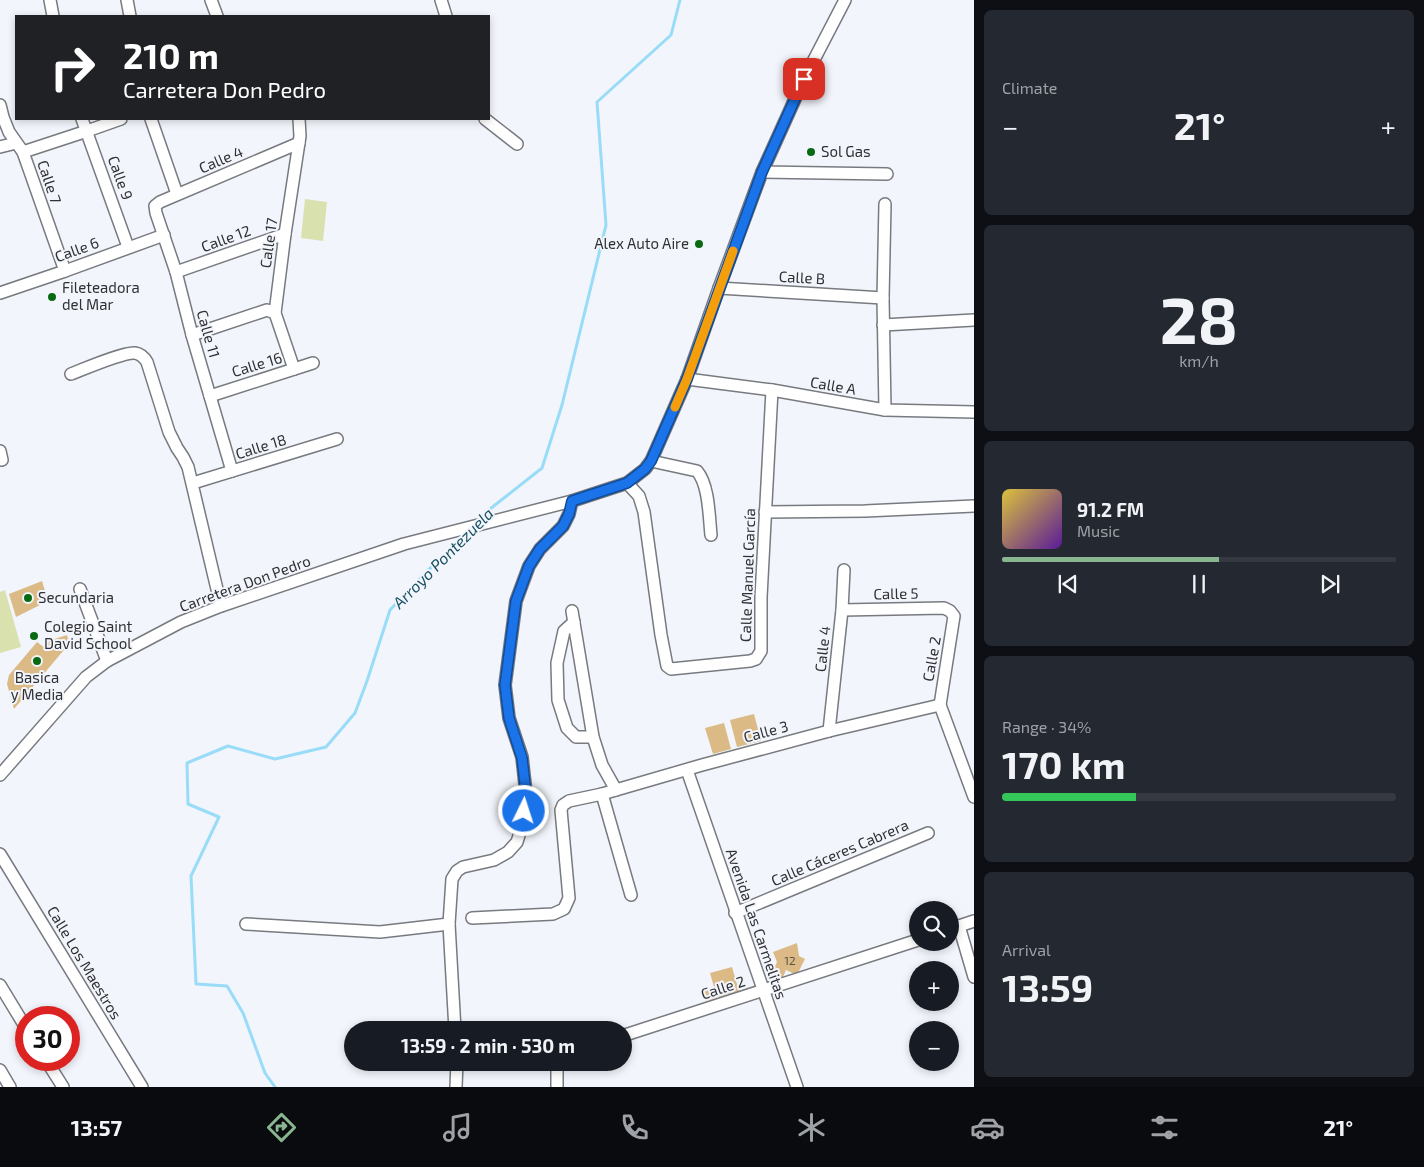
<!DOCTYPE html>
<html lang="en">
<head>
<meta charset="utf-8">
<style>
  body { margin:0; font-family:"Exo 2",sans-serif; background:#242831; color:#f1f3f6; height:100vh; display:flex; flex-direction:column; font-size:19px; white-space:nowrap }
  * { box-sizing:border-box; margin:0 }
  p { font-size:16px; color:#9ea1a6 }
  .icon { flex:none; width:28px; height:28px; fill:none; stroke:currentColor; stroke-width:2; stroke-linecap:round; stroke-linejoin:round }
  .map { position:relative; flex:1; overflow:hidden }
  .sheet { display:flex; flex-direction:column; gap:10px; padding:10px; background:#0d0f14; width:450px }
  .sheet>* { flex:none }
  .guide { position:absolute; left:15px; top:15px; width:475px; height:105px; border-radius:0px; box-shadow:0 2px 8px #0003; background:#202124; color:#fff; overflow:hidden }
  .tools { position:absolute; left:909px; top:901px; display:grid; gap:10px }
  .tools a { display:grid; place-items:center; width:50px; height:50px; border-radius:50%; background:#171b24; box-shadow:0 2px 8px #0003; font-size:25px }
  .speed { position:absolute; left:15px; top:1006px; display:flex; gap:10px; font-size:25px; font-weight:700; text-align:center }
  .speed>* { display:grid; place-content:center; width:65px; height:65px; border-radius:50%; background:#171b24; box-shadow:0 2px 8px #0003; line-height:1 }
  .speed .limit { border:8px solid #d22; background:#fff; color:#111 }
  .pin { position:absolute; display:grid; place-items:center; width:42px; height:42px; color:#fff; margin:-21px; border-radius:10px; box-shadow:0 2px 8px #0006 }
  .me { position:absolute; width:55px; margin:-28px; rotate:4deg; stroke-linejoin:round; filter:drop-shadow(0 0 4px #0008) }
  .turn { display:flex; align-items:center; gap:18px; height:105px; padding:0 25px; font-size:22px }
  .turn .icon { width:65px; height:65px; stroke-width:2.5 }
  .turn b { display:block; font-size:35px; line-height:42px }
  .big { font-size:38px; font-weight:700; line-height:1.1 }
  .sheet .card { flex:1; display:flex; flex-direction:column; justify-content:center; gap:8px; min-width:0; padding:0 18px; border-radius:8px; background:#242831 }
  .sheet .dial { align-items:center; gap:0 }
  .dial b { font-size:65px; line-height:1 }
  .song { display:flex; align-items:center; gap:15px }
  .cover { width:60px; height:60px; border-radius:8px; background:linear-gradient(135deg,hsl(50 70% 55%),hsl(270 70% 35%)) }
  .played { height:5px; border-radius:2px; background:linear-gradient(90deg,#89b590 55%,#363941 55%) }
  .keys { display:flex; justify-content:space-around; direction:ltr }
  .heat { display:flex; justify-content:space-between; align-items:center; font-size:28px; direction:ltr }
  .charge { height:8px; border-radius:4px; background:linear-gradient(90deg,#34c759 34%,#363941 0) }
  .trip { position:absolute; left:344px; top:1021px; width:288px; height:50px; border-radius:25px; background:#171b24; box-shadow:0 2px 8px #0003; font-weight:700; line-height:50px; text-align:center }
  .menu { display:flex; height:80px; justify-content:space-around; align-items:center; background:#090b0e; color:#9ea1a6 }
  .menu .icon { width:35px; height:35px }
  .menu .current { color:#89b590 }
  .menu b { font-size:22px; color:#f1f3f6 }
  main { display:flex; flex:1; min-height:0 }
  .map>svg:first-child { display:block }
  .green { fill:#d9e1af }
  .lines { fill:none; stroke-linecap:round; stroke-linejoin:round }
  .stream { stroke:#98dcf8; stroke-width:3 }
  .building { fill:#dbba86 }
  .minor-casing { stroke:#777a7f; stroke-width:14 }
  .minor { stroke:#fff; stroke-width:11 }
  .route-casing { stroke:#114b97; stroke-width:12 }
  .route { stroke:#1a73e8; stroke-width:9 }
  .slow { stroke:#f59e0b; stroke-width:9 }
  .poi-dot { fill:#0a6a14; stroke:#f2f5fb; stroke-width:2 }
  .labels { text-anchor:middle; stroke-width:4; stroke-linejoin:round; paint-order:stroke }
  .number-label { font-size:12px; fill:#5b5348 }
  .poi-label { font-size:15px; fill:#303134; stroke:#f2f5fb; text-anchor:start }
  .street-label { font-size:15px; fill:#303134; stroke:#f2f5fb }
  .water-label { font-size:16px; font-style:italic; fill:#174f62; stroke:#f2f5fb }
</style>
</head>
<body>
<main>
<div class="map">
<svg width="974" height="1087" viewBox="0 0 974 1087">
  <rect width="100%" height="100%" fill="#f2f5fb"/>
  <g class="green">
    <polygon points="305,199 327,202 323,241 301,238"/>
    <polygon points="5,590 21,647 0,653 0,592"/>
  </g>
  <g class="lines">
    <g class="stream">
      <polyline points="478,521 490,509 542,468 562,405 606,225 597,102 671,35 680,0"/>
      <polyline points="275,1087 265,1073 243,1013 227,986 196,984 191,876 219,817 188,804 187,763 228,746 275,759 326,747 355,713 367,681 390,610 427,571 449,552 468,531"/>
    </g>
  </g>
  <g class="building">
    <polygon points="42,581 48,601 16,617 9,594"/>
    <polygon points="67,635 69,644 14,709 7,684 9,675 37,642 45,648 45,642"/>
    <polygon points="754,714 761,741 737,747 730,720"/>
    <polygon points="724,723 731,749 713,754 705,728"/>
    <polygon points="797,943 799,956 805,959 797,975 786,970 782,979 771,974 777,962 773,952"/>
    <polygon points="732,967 739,991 706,1001 703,990 714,987 710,973"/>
  </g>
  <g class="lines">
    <defs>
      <g id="minor">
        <polyline points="50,0 53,16"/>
        <polyline points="127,0 130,16"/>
        <polyline points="211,0 217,16"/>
        <polyline points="441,0 446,16"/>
        <polyline points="0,105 3,117 9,132 23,152 65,271"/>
        <polyline points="82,119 128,247"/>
        <polyline points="151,119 177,194"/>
        <polyline points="485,119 517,144"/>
        <polyline points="0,147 16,143"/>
        <polyline points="23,152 87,131 121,119"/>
        <polyline points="762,172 887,174"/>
        <polyline points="176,272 285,234"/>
        <polyline points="719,288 883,298"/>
        <polyline points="0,293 65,271 164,235"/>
        <polyline points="883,325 974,320"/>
        <polyline points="192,335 267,310 275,313"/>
        <polyline points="294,369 275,313 285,234 300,136 299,119"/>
        <path d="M71,374C84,369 123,352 135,353C141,354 144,357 147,362L169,432L177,448L183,457L188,467L221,606"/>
        <polyline points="687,379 772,390 885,410 974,412"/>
        <polyline points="210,396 313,363"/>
        <polyline points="885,410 883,298 885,204"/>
        <polyline points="0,451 2,460"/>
        <path d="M651,461L697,471C709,485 709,516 711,535"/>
        <polyline points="232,471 192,335 176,272 156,213 155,206 160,202 299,143"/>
        <polyline points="193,483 337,439"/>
        <polyline points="627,483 639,496 644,512 661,635 667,666 671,669 750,661 756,659 761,651 761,597 772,390"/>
        <polyline points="765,512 865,511 974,506"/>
        <polyline points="80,589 107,661"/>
        <polyline points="842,610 944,608 950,611 954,616 940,705 974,797"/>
        <polyline points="572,611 593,737 602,765 616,790"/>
        <polyline points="574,622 564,631 557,663 558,700 567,728 576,737 593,737"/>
        <polyline points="829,731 842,610 844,570"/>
        <polyline points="687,770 797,1087"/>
        <polyline points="0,775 86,677 107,661 181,622 221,606 404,544 572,501 627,483 645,469 651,461 687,379 719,288 762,172 804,79 845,0"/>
        <polyline points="602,794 631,895"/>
        <polyline points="0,854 142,1087"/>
        <polyline points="735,913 928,833"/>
        <polyline points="472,918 553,914 564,909 569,898 561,810 563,805 569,801 602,794 702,765 829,731 940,705"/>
        <polyline points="246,924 380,932 449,924"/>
        <polyline points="959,926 974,977"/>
        <polyline points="950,929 974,921"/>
        <polyline points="0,985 26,1028"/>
        <polyline points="455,1030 449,924 452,879 457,871 463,867 494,860 508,852 517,842 521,829 526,793 522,757 509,718 505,685 516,601 529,566 540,549 563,526 569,514 572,501"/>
        <polyline points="622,1036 918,940"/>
        <polyline points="46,1060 63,1087"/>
        <polyline points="557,1062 557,1087"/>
        <polyline points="0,1070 10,1087"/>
        <polyline points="456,1087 457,1062"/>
      </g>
    </defs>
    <use href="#minor" class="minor-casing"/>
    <use href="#minor" class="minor"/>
  </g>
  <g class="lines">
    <defs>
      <polyline id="route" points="524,811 526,793 522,758 509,718 505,685 516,601 529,566 540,549 563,526 569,514 572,501 627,483 645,469 651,461 687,379 762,172 804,79"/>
    </defs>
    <use href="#route" class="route-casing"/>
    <use href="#route" class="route"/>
    <polyline class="slow" points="675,407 687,379 733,251"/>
  </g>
  <g class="poi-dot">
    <circle cx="811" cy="152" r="5"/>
    <circle cx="699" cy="244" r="5"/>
    <circle cx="52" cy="297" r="5"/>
    <circle cx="28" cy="598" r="5"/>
    <circle cx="34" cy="636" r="5"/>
    <circle cx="37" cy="661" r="5"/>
  </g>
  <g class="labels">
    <g class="number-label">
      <text x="790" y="965">12</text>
    </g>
    <g class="poi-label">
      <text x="821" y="157">Sol Gas</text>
      <text x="689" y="249" text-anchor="end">Alex Auto Aire</text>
      <text x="62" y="293">Fileteadora<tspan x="62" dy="17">del Mar</tspan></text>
      <text x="38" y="603">Secundaria</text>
      <text x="44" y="632">Colegio Saint<tspan x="44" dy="17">David School</tspan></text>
      <text x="37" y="683" text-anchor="middle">Basica<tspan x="37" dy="17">y Media</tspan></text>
    </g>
    <g class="street-label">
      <text transform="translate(221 160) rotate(-23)" y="5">Calle 4</text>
      <text transform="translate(120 178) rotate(70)" y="5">Calle 9</text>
      <text transform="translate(49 182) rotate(71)" y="5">Calle 7</text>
      <text transform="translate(226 239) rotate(-20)" y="5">Calle 12</text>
      <text transform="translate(269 243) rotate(-82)" y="5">Calle 17</text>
      <text transform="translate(77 250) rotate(-20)" y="5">Calle 6</text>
      <text transform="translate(802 278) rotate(3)" y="5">Calle B</text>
      <text transform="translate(208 334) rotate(74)" y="5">Calle 11</text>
      <text transform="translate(257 365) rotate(-17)" y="5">Calle 16</text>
      <text transform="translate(833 386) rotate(10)" y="5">Calle A</text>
      <text transform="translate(261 447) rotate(-17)" y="5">Calle 18</text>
      <text transform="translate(748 575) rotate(-88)" y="5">Calle Manuel García</text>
      <text transform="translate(245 584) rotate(-20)" y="5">Carretera Don Pedro</text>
      <text transform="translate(896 594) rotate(-1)" y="5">Calle 5</text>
      <text transform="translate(823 649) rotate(-84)" y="5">Calle 4</text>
      <text transform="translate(932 659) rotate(-80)" y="5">Calle 2</text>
      <text transform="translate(766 732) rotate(-15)" y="5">Calle 3</text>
      <text transform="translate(840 853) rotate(-23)" y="5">Calle Cáceres Cabrera</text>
      <text transform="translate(756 924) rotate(71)" y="5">Avenida Las Carmelitas</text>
      <text transform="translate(84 963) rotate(59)" y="5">Calle Los Maestros</text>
      <text transform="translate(723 988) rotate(-18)" y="5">Calle 2</text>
    </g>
    <g class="water-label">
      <text transform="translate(443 558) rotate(-45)" y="6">Arroyo Pontezuela</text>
    </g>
  </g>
</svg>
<div class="tools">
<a><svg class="icon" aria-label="search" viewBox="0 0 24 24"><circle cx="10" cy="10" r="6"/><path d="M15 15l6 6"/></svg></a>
<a>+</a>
<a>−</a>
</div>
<div class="speed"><div class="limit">30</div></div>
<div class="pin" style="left:804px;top:79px;background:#d93025"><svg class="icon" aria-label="arrive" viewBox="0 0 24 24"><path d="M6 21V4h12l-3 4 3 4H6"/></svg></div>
<svg class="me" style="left:524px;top:811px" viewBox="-20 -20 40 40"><circle r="17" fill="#1a73e8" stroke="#fff" stroke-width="3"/><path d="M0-11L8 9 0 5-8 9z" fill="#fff"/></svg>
<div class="trip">13:59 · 2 min · 530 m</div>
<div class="guide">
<div class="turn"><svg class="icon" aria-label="right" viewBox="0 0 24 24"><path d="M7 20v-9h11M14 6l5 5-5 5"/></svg><div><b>210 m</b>Carretera Don Pedro</div></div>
</div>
</div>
<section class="sheet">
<div class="card"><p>Climate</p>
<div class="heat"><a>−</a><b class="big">21°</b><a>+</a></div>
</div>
<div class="card dial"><b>28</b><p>km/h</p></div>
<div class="card">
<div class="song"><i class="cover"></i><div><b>91.2 FM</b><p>Music</p></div></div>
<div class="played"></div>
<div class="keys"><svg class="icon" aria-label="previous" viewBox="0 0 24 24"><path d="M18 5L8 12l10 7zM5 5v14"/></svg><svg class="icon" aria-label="pause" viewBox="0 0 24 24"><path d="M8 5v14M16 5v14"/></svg><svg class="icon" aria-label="next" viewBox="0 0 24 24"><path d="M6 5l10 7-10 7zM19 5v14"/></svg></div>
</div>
<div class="card"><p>Range · 34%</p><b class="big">170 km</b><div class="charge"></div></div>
<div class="card"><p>Arrival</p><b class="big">13:59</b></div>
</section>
</main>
<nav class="menu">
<b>13:57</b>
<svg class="icon current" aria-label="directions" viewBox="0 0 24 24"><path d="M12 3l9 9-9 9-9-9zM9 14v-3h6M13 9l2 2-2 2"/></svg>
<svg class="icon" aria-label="music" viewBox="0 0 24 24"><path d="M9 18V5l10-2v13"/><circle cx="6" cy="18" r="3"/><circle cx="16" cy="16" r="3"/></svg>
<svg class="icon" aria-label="phone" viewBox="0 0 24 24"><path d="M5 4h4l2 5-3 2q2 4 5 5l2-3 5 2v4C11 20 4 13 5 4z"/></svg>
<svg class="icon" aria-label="climate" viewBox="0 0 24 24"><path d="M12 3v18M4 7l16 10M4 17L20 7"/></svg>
<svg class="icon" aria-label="car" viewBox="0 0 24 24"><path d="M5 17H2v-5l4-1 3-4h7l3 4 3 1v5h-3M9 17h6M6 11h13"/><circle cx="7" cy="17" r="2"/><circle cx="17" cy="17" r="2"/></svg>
<svg class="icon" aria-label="filters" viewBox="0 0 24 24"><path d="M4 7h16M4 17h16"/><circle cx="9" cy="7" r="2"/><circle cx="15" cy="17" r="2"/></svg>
<b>21°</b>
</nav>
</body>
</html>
